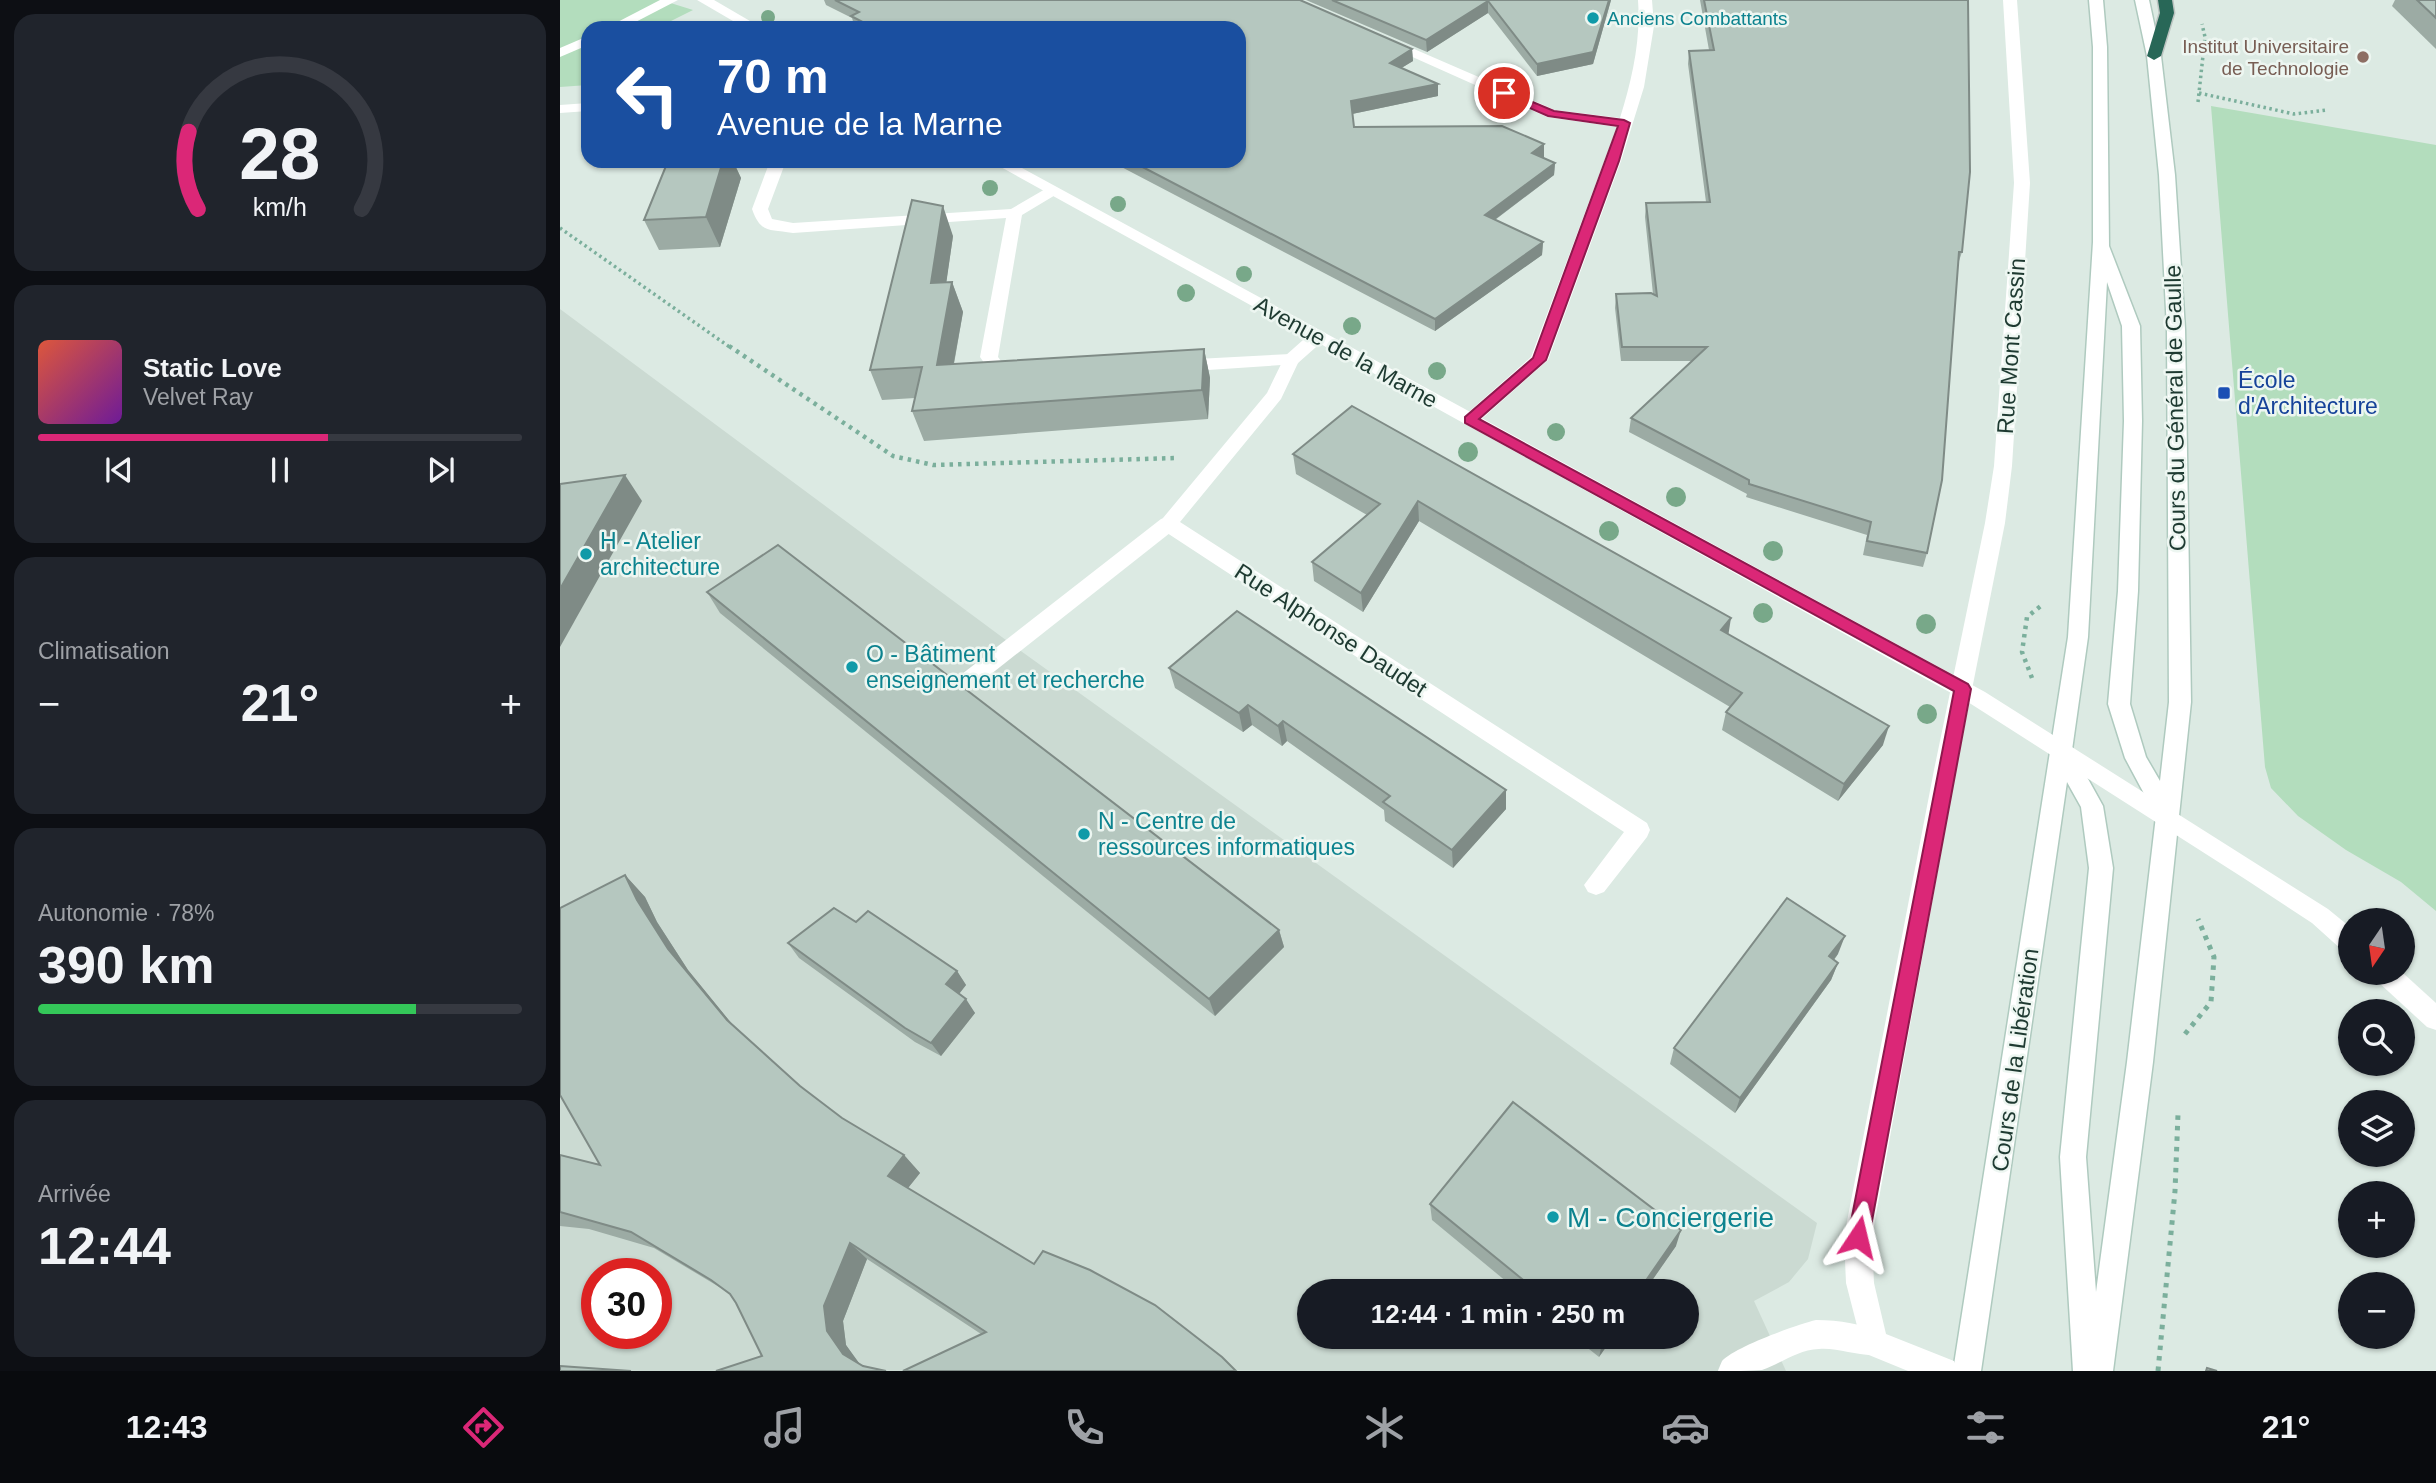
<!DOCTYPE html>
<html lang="fr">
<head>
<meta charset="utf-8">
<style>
  body { margin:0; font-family:Helvetica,sans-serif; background:#20242c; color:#f1f3f6; height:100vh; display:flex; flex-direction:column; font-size:26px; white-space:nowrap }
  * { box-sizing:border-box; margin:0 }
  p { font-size:23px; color:#9ea1a6 }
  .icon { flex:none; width:38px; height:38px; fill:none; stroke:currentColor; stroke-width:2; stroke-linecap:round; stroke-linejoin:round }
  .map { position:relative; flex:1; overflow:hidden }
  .side { display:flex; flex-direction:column; gap:14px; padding:14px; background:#0d0f14; width:560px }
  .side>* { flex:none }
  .banner { position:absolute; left:21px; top:21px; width:665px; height:147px; border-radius:21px; box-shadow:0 2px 5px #0004; background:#1a4fa0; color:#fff; overflow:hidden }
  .needle { width:46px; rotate:193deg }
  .tools { position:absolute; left:1778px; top:908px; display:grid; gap:14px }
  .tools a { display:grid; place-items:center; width:77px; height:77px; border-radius:50%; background:#171b24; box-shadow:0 2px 5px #0004; font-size:35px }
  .speed { position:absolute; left:21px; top:1258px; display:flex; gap:14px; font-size:35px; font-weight:700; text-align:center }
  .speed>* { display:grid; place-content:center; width:91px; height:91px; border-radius:50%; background:#171b24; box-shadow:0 2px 5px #0004; line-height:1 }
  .speed .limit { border:10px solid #d22; background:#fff; color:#111 }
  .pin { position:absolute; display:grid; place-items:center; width:60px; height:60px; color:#fff; margin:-30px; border:4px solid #fff; border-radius:50%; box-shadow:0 2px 7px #0007 }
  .me { position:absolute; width:77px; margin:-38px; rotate:10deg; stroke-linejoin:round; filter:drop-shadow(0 0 5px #0008) }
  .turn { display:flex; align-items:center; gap:24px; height:147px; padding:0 21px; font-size:32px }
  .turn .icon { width:91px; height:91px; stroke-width:2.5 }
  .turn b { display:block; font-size:49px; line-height:60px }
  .big { font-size:52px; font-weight:600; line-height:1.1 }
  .side .card { flex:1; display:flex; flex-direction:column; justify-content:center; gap:10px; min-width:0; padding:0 24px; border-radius:21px; background:#20242c }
  .side .dial { align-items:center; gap:0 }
  .dial svg { height:182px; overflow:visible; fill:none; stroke:#363941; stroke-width:7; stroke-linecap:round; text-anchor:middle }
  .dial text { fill:#f1f3f6; stroke:none }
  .song { display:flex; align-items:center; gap:21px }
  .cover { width:84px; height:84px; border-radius:10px; background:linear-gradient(135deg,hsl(10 70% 55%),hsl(280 70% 35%)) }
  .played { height:7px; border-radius:4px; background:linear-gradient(90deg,#db2777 60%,#363941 60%) }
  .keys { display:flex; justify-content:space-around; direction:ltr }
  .heat { display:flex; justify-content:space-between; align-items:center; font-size:38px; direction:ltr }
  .charge { height:10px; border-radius:5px; background:linear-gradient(90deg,#34c759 78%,#363941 0) }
  .trip { position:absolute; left:737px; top:1279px; width:402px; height:70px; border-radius:35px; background:#171b24; box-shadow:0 2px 5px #0004; font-weight:600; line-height:70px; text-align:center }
  .tabs { display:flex; height:112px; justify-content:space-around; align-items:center; background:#090b0e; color:#9ea1a6 }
  .tabs .icon { width:49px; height:49px }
  .tabs .active { color:#db2777 }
  .tabs b { font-size:32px; color:#f1f3f6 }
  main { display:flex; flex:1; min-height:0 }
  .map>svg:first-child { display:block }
  .built { fill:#cbdad2; fill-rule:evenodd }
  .green { fill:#b3ddbd }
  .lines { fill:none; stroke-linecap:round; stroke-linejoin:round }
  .secondary-casing { stroke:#afcabf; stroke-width:3 }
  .motorway-casing { stroke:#bcc4c1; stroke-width:3 }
  .path-far2 { stroke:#7baf9c; stroke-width:3.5; stroke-dasharray:2.5 3.5; stroke-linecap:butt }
  .path-far1 { stroke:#7baf9c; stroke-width:4.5; stroke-dasharray:3.5 5; stroke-linecap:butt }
  .path { stroke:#7baf9c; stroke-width:5; stroke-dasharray:4.5 6; stroke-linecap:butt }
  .service { fill:#fff; fill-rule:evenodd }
  .minor { fill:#fff; fill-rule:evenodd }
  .tertiary { fill:#fff; fill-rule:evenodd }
  .secondary { fill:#fff; fill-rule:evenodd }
  .motorway { fill:#286757; fill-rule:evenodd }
  .tree { fill:#78a889 }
  .wall { fill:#9caba4 }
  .shaded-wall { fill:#7f8b86 }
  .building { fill:#b5c7bf; stroke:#7f8b86; stroke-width:2 }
  .route { fill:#db2777; stroke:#8e194d; stroke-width:2 }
  .culture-dot { fill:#0f9aa8; stroke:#edf6f1; stroke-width:2.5 }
  .education-dot { fill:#8d6e63; stroke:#edf6f1; stroke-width:2.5 }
  .transit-dot { fill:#1a4fb4; stroke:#edf6f1; stroke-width:2.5 }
  .labels { text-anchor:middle; stroke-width:5; stroke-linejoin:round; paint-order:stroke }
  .far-culture-label { font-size:19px; fill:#0d838f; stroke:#edf6f1; text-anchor:start }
  .far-education-label { font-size:19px; fill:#785e54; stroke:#edf6f1; text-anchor:end }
  .street-label { font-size:23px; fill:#1e3a31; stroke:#edf6f1 }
  .transit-label { font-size:23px; fill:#164399; stroke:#edf6f1; text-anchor:start }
  .culture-label { font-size:23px; fill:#0d838f; stroke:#edf6f1; text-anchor:start }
  .near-culture-label { font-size:28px; fill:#0d838f; stroke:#edf6f1; text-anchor:start }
</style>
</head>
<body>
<main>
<section class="side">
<div class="card dial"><svg viewBox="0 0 100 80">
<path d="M14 69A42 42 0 1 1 86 69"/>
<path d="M14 69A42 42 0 0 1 10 35" stroke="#db2777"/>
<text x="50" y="56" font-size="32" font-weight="700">28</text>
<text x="50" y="72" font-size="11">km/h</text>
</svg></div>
<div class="card">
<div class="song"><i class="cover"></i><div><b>Static Love</b><p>Velvet Ray</p></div></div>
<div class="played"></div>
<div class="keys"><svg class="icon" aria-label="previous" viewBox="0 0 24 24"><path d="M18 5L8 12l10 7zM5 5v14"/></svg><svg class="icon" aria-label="pause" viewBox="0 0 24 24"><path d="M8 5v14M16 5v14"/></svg><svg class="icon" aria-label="next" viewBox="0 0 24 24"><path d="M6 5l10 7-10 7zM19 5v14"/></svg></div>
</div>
<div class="card"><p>Climatisation</p>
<div class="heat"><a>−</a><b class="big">21°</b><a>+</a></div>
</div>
<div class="card"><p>Autonomie · 78%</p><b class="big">390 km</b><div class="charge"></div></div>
<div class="card"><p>Arrivée</p><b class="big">12:44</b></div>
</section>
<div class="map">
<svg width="1876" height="1371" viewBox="0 0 1876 1371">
  <rect width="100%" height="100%" fill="#dceae3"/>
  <path class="built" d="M0,309L454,646L1257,1223L1248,1259L1229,1282L1194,1301L1226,1371H0ZM37,1274H96V1334H37ZM749,1292H1127V1337H749Z"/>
  <g class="green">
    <polygon points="0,0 101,0 133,10 109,22 119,28 28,28 28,85 0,87"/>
    <polygon points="1651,106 1876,145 1876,911 1841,882 1786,850 1738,816 1711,788 1705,767"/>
  </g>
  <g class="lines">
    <defs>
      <path id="secondary" d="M1529,0H1543L1547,47L1549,246L1580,326L1582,421L1578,591L1570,704L1586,757L1600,781L1609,702L1607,329L1599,175L1587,56L1575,0H1589L1601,56L1615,175L1625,329L1631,702L1593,1062L1553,1371H1513L1500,1157L1529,868L1521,807L1507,782L1421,1371H1393L1508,637L1533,242V47ZM1547,282L1562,326L1564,421L1558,591L1548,704L1565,758L1596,816L1567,1062L1536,1292L1526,1157L1553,868L1543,806L1512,750L1528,637Z"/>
      <polygon id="motorway" points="1598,0 1612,0 1614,13 1601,56 1594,60 1587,56 1600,13"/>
    </defs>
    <use href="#secondary" class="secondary-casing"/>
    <use href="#motorway" class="motorway-casing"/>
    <g class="path-far2">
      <polyline points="1639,93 1734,114 1767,110"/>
      <polyline points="1638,102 1645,37 1642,24"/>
      <polyline points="0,228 171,348"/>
    </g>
    <g class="path-far1">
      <polyline points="169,346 333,456 373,465 617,458"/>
      <polyline points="1472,678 1462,652 1467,617 1482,605"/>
    </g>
    <g class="path">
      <polyline points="1625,1034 1651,1002 1654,957 1638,919"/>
      <polyline points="1598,1371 1615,1191 1618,1114"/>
    </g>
    <g class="service">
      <polygon points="100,0 118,0 64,28 46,28"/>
      <polygon points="28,36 28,45 0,57 0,48"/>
      <polygon points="28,103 28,111 0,113 0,105"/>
      <path d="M210,161H226L208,209L212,219L233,223L451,209L487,188H497L500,191L497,194L462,215L438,357L444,365L463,369L466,373L463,377L457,379L432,374L420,357L446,218L233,233C209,229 201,234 192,209Z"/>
      <polygon points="731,354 740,360 737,364 618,372 609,366 618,360"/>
      <polygon points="608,517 615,519 618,524 615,529 416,686 409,688 402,686 399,680 402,674 601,519"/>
      <path d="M1256,1320C1280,1320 1302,1324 1324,1333L1328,1343L1324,1353C1307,1360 1280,1347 1259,1349C1237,1350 1222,1363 1202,1370C1190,1371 1171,1371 1158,1371C1158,1370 1162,1361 1162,1361C1176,1346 1236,1325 1256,1320Z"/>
    </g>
    <g class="minor">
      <path d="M1078,0H1092L1094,26L1084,87L1061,161L988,360L916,424H904L901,420L904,416L971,357L1057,127L987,117L819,42L826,38L831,39L995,110L1060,118C1072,80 1081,40 1078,0Z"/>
      <polygon points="1443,0 1457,0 1470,183 1452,466 1445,523 1396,770 1312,1237 1314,1283 1326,1334 1394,1361 1398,1371 1348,1371 1304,1353 1286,1283 1284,1237 1374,770 1425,523 1434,466 1454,183"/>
      <polygon points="758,331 764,332 767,336 764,340 738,363 721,399 620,522 1087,823 1090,830 1087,837 1044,892 1036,895 1028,892 1024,885 1064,832 601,529 598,524 707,393 725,356 752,332"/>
    </g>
    <g class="tertiary">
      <polygon points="137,0 154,0 202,28 185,28"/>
      <polygon points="430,161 449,161 1425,692 1768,909 1790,927 1790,953 1782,950 1752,923 1685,879 1411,704"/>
      <polygon points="1814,973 1843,973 1876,1003 1876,1030 1867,1027 1817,981"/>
    </g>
    <use href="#secondary" class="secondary"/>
    <use href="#motorway" class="motorway"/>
  </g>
  <g class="tree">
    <circle cx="208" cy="17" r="7"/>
    <circle cx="430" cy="188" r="8"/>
    <circle cx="558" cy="204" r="8"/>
    <circle cx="684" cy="274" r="8"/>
    <circle cx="626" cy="293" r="9"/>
    <circle cx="792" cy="326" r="9"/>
    <circle cx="877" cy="371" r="9"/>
    <circle cx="996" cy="432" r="9"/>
    <circle cx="908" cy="452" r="10"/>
    <circle cx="1116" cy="497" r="10"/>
    <circle cx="1049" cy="531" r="10"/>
    <circle cx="1213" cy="551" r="10"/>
    <circle cx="1203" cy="613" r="10"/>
    <circle cx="1366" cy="624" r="10"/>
    <circle cx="1367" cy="714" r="10"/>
  </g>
  <g class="wall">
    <polygon points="264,0 740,0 852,49 853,61 841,68 878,96 792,114 794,127 984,157 983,157 995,163 994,175 935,220 983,242 982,255 875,331 550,161 679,161 679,28 295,28 292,18 266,5"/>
    <polygon points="746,0 1051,0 1033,64 977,76 928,13 867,52"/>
    <polygon points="1140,0 1408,0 1402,252 1398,264 1367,553 1363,567 1303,555 1307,535 1186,497 1187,494 1069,432 1071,418 1132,361 1061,361 1055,308 1056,294 1093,294 1085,217 1086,203 1146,202 1128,64 1129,51 1149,50"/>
    <polygon points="1835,0 1876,0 1876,49 1832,6"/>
    <polygon points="108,161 173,161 181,178 160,247 99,250 84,220"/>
    <polygon points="393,236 386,283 392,282 403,312 394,364 644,349 650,378 648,419 364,441 352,411 355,398 322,400 310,370"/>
    <polygon points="792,406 1168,634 1323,745 1278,801 1162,730 1166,712 1170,707 859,521 803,612 754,581 752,562 807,515 736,474 733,454"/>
    <polygon points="147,592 719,930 724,947 655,1016 160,613"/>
    <polygon points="609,668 946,790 946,809 893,868 825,821 824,810 727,741 722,746 692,725 683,732 615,688"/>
    <polygon points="65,875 85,897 97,922 128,970 176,1029 240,1086 282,1118 344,1155 360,1173 348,1188 474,1264 530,1270 421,1334 307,1259 283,1321 286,1345 299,1364 202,1356 176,1303 170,1294 166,1291 94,1248 29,1229 0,1226 0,1155 40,1165"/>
    <polygon points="296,922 397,971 406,985 399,994 415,1013 381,1056 355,1042 239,958 228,943"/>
    <polygon points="1278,954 1274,960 1278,963 1271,980 1175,1113 1110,1064 1114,1048"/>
    <polygon points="870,1204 1116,1246 1084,1292 959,1292 872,1220"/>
    <polygon points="1014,1337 1053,1337 1039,1357"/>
  </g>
  <g class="shaded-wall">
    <polygon points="1049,0 1051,0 1033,64 977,76 977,64"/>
    <polygon points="928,1 928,13 867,52 866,40"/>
    <polygon points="852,49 853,61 830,75 830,63"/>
    <polygon points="878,84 878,96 792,114 791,101"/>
    <polygon points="984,144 984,157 972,165 972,153"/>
    <polygon points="163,161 173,161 181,178 160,247 146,217"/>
    <polygon points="995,163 994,175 925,227 925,215"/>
    <polygon points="383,206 393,236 382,313 371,283"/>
    <polygon points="983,242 982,255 875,331 875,319"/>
    <polygon points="392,282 403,312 388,395 377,365"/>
    <polygon points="644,349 650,378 648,419 642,390"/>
    <polygon points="65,475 82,501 0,647 0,589"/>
    <polygon points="858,501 859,521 803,612 801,593"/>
    <polygon points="1171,618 1168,637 1161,630"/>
    <polygon points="688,705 692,725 683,732 679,713"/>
    <polygon points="723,721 727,741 722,746 718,726"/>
    <polygon points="1329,726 1323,745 1278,801 1284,784"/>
    <polygon points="946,790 946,809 893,868 892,850"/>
    <polygon points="65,875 85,897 97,922 128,970 185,1040 167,1020 108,949 77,900"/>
    <polygon points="719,930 724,947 655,1016 649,999"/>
    <polygon points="1285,936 1278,954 1263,973 1269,956"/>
    <polygon points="1278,963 1271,980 1175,1113 1180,1098"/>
    <polygon points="397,971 406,985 395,999 386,984"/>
    <polygon points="406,999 415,1013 381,1056 371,1043"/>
    <polygon points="344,1155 360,1173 344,1193 328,1176"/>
    <polygon points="1121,1230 1116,1246 1084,1292 1078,1292"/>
    <polygon points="290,1243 307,1259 283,1321 286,1345 302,1367 283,1354 267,1331 264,1306"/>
    <polygon points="1046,1337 1053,1337 1039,1357 1042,1344"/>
  </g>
  <g class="building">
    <polygon points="275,0 740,0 852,49 830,63 878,84 791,101 794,127 942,126 984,144 972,153 995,163 925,215 983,242 875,319 571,161 679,161 679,28 314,28 291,16 299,12"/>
    <polygon points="772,0 1049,0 1033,52 977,64 928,1 866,40"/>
    <polygon points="1144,0 1408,0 1410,172 1402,252 1399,252 1382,480 1367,553 1307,541 1311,522 1189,484 1189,480 1071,418 1147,347 1062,347 1056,294 1091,293 1097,296 1086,203 1150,202 1129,51 1154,50"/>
    <polygon points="1857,0 1876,0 1876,18"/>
    <polygon points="108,161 163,161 146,217 84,220"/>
    <polygon points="352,200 383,206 371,283 392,282 377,365 644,349 642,390 352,411 362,367 310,370"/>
    <polygon points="792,406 1171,618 1161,630 1329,726 1284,784 1166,712 1182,693 858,501 801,593 752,562 820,504 733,454"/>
    <polygon points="65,475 0,589 0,484"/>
    <polygon points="218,545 719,930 649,999 147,592"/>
    <polygon points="677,611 946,790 892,850 823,802 830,796 723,721 718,726 688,705 679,713 609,668"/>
    <polygon points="65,875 77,900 108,949 167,1020 240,1086 282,1118 344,1155 328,1176 474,1264 483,1251 530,1270 595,1305 662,1357 676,1371 343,1371 426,1332 290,1243 264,1306 267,1331 283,1354 303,1366 326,1371 156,1371 202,1356 176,1303 170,1294 151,1280 71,1232 0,1212 0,1155 40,1165 0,1095 0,908"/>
    <polygon points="1227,898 1285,936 1269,956 1278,963 1180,1098 1114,1048"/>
    <polygon points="274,908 296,922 308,911 397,971 386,984 406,999 371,1043 345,1028 228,943"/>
    <polygon points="953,1102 1121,1230 1078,1292 978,1292 870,1204"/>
    <polygon points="1034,1337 1046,1337 1042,1344"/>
    <polygon points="0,1366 71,1371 0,1371"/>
    <polygon points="1647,1368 1657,1371 1646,1371"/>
  </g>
  <polygon class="route" points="944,90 994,111 1064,120 1070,123 1059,161 986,360 919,419 1408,684 1411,689 1309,1237 1306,1245 1298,1248 1291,1245 1288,1237 1394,691 905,423 905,417 973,358 1058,126 988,116 940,95 938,93"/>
  <g class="culture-dot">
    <circle cx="1033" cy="18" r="7"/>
    <circle cx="26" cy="554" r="7"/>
    <circle cx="292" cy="667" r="7"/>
    <circle cx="524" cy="834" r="7"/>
    <circle cx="993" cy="1217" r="7"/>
  </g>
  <circle class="education-dot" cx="1803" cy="57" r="7"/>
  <rect class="transit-dot" x="1657" y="386" width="14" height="14" rx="3.5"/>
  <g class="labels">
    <g class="far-culture-label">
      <text x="1047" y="25">Anciens Combattants</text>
    </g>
    <g class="far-education-label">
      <text x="1789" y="53">Institut Universitaire<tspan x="1789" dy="22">de Technologie</tspan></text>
    </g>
    <g class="street-label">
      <text transform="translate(1451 346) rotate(-86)" y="8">Rue Mont Cassin</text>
      <text transform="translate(786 352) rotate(29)" y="8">Avenue de la Marne</text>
      <text transform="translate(1615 408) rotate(-91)" y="8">Cours du Général de Gaulle</text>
      <text transform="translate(771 630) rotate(33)" y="8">Rue Alphonse Daudet</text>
      <text transform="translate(1455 1060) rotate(-82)" y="8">Cours de la Libération</text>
    </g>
    <g class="transit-label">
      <text x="1678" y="388">École<tspan x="1678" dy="26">d'Architecture</tspan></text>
    </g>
    <g class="culture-label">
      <text x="40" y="549">H - Atelier<tspan x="40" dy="26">architecture</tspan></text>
      <text x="306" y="662">O - Bâtiment<tspan x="306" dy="26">enseignement et recherche</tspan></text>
      <text x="538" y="829">N - Centre de<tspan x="538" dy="26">ressources informatiques</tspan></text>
    </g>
    <g class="near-culture-label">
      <text x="1007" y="1227">M - Conciergerie</text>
    </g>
  </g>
</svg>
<div class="tools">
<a><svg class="needle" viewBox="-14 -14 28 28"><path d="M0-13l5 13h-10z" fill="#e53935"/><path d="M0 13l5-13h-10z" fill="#9ea1a6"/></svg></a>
<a><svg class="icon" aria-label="search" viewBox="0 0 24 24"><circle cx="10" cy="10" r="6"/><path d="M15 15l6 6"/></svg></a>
<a><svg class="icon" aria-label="layers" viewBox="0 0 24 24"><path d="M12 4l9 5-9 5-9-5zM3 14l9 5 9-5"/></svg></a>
<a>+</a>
<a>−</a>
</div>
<div class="speed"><div class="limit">30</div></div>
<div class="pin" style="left:944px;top:93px;background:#d93025"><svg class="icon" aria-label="arrive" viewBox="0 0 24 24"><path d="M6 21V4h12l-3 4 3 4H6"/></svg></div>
<svg class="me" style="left:1298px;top:1237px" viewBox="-20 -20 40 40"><path d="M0-17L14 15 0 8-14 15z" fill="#db2777" stroke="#fff" stroke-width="4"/></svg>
<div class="trip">12:44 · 1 min · 250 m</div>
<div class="banner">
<div class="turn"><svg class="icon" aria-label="left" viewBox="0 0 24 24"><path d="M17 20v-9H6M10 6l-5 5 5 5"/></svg><div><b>70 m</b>Avenue de la Marne</div></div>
</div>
</div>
</main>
<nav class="tabs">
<b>12:43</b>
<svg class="icon active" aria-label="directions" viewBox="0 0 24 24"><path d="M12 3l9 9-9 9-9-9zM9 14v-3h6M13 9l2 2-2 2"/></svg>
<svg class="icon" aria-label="music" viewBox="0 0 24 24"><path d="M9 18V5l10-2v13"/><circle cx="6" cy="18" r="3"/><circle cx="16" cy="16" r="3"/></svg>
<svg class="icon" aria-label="phone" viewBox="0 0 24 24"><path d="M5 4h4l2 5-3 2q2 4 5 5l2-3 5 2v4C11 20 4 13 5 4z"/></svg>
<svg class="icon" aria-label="climate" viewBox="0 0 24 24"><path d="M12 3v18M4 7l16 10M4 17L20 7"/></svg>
<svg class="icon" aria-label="car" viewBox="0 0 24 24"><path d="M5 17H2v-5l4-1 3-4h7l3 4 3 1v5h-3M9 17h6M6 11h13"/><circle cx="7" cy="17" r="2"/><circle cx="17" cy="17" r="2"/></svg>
<svg class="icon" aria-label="filters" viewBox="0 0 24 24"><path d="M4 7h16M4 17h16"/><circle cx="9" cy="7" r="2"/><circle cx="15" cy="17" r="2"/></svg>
<b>21°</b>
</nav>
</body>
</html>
